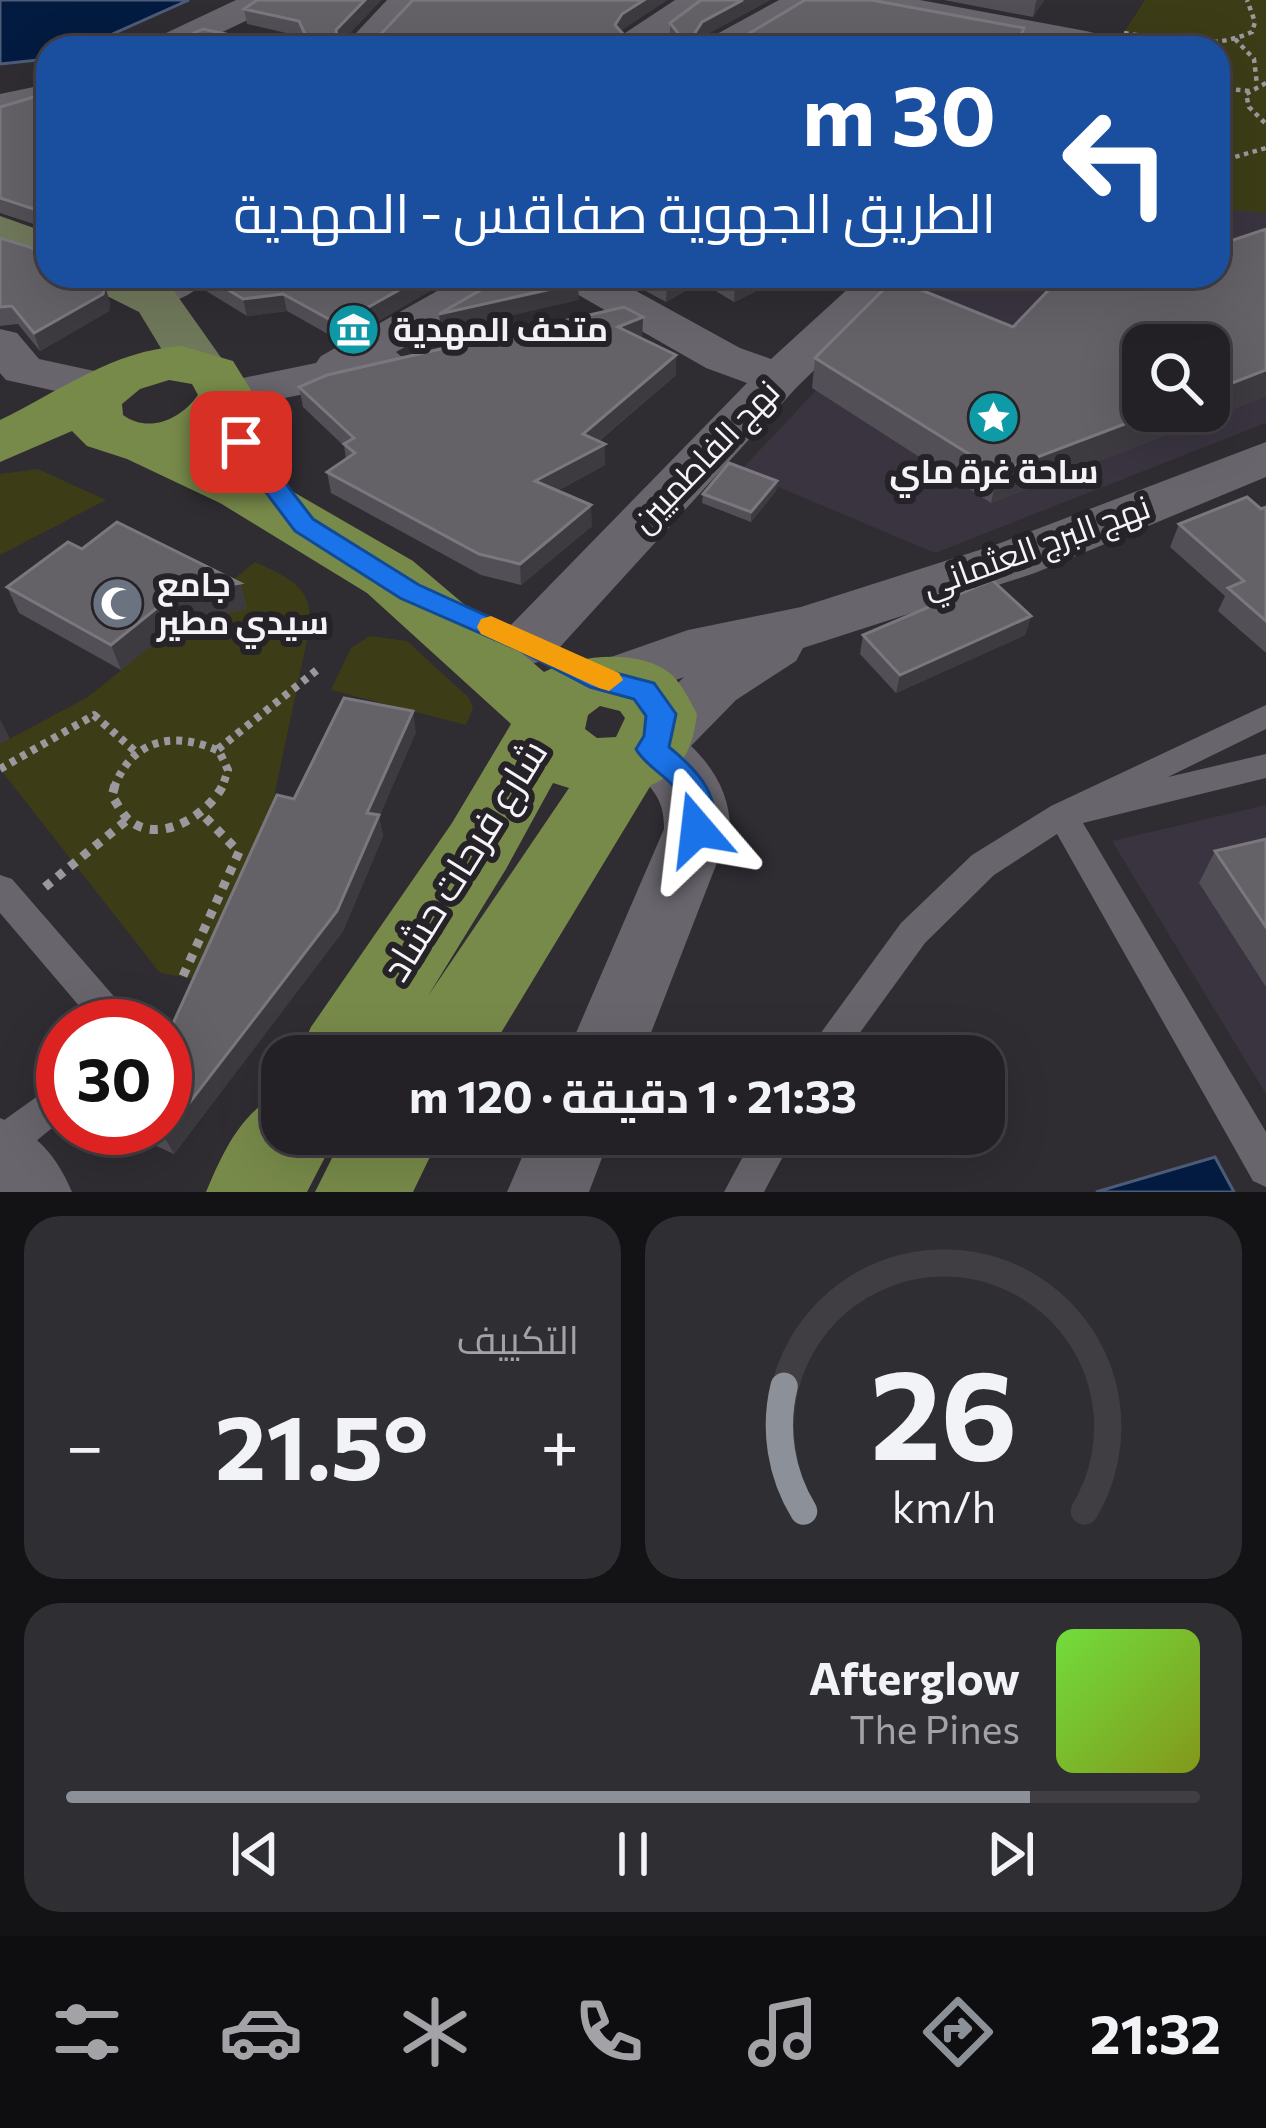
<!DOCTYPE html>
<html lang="ar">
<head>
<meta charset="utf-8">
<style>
  body { margin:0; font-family:Commissioner,Cairo,sans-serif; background:#2f2e32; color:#f1f3f6; direction:rtl; height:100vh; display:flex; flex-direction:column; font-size:45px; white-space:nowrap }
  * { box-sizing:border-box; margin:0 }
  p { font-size:39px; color:#a3a3a7 }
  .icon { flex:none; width:66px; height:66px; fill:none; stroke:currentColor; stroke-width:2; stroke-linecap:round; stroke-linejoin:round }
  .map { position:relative; height:1192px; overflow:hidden; direction:ltr }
  .side { display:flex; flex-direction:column; gap:24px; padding:24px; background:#131215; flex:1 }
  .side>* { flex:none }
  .hud { position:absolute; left:36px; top:36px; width:1194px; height:252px; border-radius:36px; box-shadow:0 12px 48px #0002,0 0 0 3px #403e43; direction:rtl; background:#1a4fa0; color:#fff; overflow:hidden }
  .fabs { position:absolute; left:1122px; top:324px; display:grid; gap:24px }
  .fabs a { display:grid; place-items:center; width:108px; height:108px; border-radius:24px; background:#232126; box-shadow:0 12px 48px #0002,0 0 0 3px #403e43; font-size:60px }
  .speed { position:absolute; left:36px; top:999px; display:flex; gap:24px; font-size:60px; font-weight:700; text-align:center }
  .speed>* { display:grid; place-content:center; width:156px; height:156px; border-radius:50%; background:#232126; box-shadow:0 12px 48px #0002,0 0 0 3px #403e43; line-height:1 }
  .speed .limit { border:18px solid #d22; background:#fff; color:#111 }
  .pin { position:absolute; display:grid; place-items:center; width:102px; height:102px; color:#fff; margin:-51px; border-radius:24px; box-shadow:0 6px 18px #0006 }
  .me { position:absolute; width:132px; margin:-66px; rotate:343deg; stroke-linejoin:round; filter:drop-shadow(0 0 9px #0008) }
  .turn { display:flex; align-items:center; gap:42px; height:252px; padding:0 36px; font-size:54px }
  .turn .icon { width:156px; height:156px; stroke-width:2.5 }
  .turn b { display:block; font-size:84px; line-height:102px }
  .big { font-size:90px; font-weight:700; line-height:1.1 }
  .side .tile { flex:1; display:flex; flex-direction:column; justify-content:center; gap:18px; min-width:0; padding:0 42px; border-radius:36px; background:#2f2e32 }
  .side .dial { align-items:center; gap:0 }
  .dial svg { height:312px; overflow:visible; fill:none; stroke:#403e43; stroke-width:7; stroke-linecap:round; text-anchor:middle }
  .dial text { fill:#f1f3f6; stroke:none }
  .song { display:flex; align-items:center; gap:36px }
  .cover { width:144px; height:144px; border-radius:18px; background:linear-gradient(135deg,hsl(100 70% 55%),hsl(70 70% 35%)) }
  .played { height:12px; border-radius:6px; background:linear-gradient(90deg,#8c9099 85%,#403e43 85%) }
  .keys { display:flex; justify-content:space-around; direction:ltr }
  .heat { display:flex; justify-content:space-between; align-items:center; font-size:66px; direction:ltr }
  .side .tiles { flex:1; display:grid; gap:24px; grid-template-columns:1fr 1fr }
  .tile:last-child { grid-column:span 2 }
  .trip { position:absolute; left:261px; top:1035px; width:744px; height:120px; border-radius:36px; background:#232126; box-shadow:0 12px 48px #0002,0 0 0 3px #403e43; font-weight:700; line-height:120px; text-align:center; direction:rtl }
  .tab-bar { display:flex; height:192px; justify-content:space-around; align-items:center; background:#0e0d0f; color:#a3a3a7 }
  .tab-bar .icon { width:84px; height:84px }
  .tab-bar .active { color:#8c9099 }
  .tab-bar b { font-size:54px; color:#f1f3f6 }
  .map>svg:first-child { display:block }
  .built { fill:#39343f; fill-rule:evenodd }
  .green { fill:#3c3d17 }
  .water { fill:#041b41; stroke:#4c5c78; stroke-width:3 }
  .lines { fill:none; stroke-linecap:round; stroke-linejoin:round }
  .path-far2 { stroke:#9b989d; stroke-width:4.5; stroke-dasharray:4.5 4.5; stroke-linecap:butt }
  .path-far1 { stroke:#9b989d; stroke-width:8; stroke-dasharray:6 6; stroke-linecap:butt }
  .path { stroke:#9b989d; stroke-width:9; stroke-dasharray:8 8; stroke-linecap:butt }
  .lane { fill:#68656c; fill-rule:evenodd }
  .street { fill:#68656c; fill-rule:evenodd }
  .secondary { fill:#70785b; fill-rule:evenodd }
  .primary { fill:#788a4a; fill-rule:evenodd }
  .wall { fill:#524f56 }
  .shaded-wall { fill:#3d3a40 }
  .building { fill:#646167; stroke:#7a787e; stroke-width:3 }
  .route { fill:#1a73e8; stroke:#114b97; stroke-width:3 }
  .slow { fill:#f59e0b }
  .labels { text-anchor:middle; stroke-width:12; stroke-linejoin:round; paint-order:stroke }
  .poi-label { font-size:33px; font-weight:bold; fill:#f5f3f7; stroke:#252228; text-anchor:start }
  .street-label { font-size:33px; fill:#f5f3f7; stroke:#252228 }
  .near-street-label { font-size:39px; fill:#f5f3f7; stroke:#252228 }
</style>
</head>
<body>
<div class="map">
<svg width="1266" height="1192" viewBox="0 0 1266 1192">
  <rect width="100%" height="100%" fill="#2f2c32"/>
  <g class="built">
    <path d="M1218,205L1266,209V423L935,553L740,471L924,276H1218ZM1143,345H1209V411H1143Z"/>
    <polygon points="1266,805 1266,1094 1112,841"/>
  </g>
  <g class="green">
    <polygon points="1145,0 1266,0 1266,213 1218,209 1218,48 1114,48"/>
    <polygon points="38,469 106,500 0,555 0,474"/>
    <path d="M255,562C287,577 313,586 310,626L271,811L208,981L160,973L0,769V744L88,697Z"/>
    <polygon points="370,636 407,641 469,698 473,708 466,725 331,690 351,648"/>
  </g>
  <g class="water">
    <polygon points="0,0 189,0 81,48 48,48 48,59 0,64"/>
    <polygon points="1215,1157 1234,1192 1096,1192"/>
  </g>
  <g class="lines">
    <g class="path-far2">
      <path d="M1124,33C1168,40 1210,51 1252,32L1255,22L1247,0"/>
      <polyline points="1235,39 1254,59 1257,85"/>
      <polyline points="1266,83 1246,94 1249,107 1266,124"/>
      <polyline points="1218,88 1250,91"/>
      <polyline points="1218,162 1266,148"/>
    </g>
    <g class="path-far1">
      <polyline points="218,749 317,670"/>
      <polyline points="0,769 94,715 137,753"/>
      <path d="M114,788C132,738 175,731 219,751L228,770L222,788"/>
    </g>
    <g class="path">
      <path d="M115,785L112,796C117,803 123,816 130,821C161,845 209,814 223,785"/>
      <polyline points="45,887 127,820"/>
      <polyline points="183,976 239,852 202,814"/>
    </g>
    <g class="lane">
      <polygon points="1266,705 1266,729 1168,777 1266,754 1266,778 1083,823 1266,1132 1266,1187 1253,1181 1057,834 994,875 925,943 843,1056 804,1056 901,923 972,855 1051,806"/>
      <polygon points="0,875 12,879 117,1000 122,1011 116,1026 80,1026 86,1014 0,913"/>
      <polygon points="63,1078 63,1119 13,1160 0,1166 0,1123"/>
      <polygon points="755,1134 795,1134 764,1192 724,1192"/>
    </g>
    <g class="street">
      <polygon points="236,0 279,0 275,7 189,48 144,48 149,41"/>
      <polygon points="387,0 422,0 378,48 342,48"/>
      <polygon points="675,0 713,0 663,38 673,48 625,47 620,40 625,33"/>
      <polygon points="779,0 820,0 742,48 699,48 704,41"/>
      <polygon points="851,0 920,0 1086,31 1098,34 1103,41 1098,48 1068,48 867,10"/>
      <polygon points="48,84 48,106 0,116 0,94"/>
      <path d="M152,276H209C194,298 159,310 134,303L128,294L134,285Z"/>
      <polygon points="464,276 518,276 512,285 396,352 410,364 403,374 226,410 209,405 202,395 209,385 316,363 321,356"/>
      <polygon points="555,276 609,276 740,348 771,359 862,276 910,276 796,388 550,658 529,665 508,658 500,643 508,628 747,383 706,368 561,285"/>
      <polygon points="0,329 17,333 39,359 122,377 129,387 122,397 105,402 6,380 0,373"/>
      <path d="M1266,442V477L1035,573L803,648L796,661L736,700L691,746C715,769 730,796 730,829L642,1056H566L664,829C665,786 637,782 619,749L637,722L684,677L612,703L591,696L582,680L591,664L688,630L801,607L995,545Z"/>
      <path d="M0,1118C37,1133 56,1155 72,1192H0Z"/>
      <polygon points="532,1134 611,1134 589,1192 507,1192"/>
    </g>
    <g class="secondary">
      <polygon points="0,216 48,233 48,266 0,249"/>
      <polygon points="82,276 153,276 169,284 227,366 219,378 199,383 179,378 139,312 89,287"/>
    </g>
    <g class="primary">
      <path d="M182,346L233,361L254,395L238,424L204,448L264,475L413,561L544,672C578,655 639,648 671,674C682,684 690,701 697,714C693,746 683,773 651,785L487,1056H394L402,1038L391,1056H298L311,1027L452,823L511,724L367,593L220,503L127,459L87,446L72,431L0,462V420C60,391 113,350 182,346ZM169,380L192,384L198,395C181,419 149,434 123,415L122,404L140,389ZM600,706L620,711L625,718L616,737L597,738L585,729L588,715ZM553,783L569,788L428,996L506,869Z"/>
      <path d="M282,1093V1134H337L307,1192H206C222,1154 242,1109 282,1093Z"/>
      <polygon points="344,1134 441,1134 413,1192 315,1192"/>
    </g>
  </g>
  <g class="wall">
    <polygon points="381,0 347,36 379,36 413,0 667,0 623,29 621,32 625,36 670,37 670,23 701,0 770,0 702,37 1024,28 1020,47 239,37 299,36 247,24 244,9"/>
    <polygon points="944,0 1044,0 1033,17"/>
    <polygon points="44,94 48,276 110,303 109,311 40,351 18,324 0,326 0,238 45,252 46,228 0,213 0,107"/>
    <polygon points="1266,229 1266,396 991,503 812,388 815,358 1013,327 1109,280"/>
    <polygon points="200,276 456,276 342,342 287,311 247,316 203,289"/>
    <polygon points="618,276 787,276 734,302 701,282 666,302"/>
    <polygon points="643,317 642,337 640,338 676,355 676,375 599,441 605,444 605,465 557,491 592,526 521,585 481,575 331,493 327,472 346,459 344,446 303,407 299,387"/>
    <polygon points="777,481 776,491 751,522 702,503 703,494"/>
    <polygon points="1266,507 1266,652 1265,652 1218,611 1225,596 1170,547 1179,524"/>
    <polygon points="82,549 240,583 247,609 182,621 121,670 19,613 7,587"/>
    <polygon points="1031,616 1025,635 896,693 860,654 863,635"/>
    <polygon points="416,732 379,817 383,836 343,931 174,1154 139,1138 134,1128 165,1128 294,799"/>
    <polygon points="1266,839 1266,987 1199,883 1215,851"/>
  </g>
  <g class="shaded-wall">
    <polygon points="365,0 381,0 339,45 336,30"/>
    <polygon points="644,0 667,0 623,29 616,40 615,25 622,14"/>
    <polygon points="743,0 770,0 702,37 695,48 695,33 702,22"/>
    <polygon points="1037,0 1044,0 1033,17 1036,2"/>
    <polygon points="424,276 456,276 342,342 338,324"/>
    <polygon points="682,276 701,276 701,282 666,302 667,285"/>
    <polygon points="753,276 787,276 734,302 735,285"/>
    <polygon points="578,283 579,300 441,332 439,314"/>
    <polygon points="105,285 110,303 109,311 40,351 34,333"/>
    <polygon points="283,294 287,311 247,316 243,299"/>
    <polygon points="643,317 642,337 618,347 618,327"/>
    <polygon points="676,355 676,375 583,454 583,434"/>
    <polygon points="1266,370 1266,396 991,503 998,472 1159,411 1209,411 1209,392"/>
    <polygon points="605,444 605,465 536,502 535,481"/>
    <polygon points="777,481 776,491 751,522 751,512"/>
    <polygon points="591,505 592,526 521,585 520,564"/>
    <polygon points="240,583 247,609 182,621 121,670 111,645 173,595"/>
    <polygon points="1031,616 1025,635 896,693 900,675"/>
    <polygon points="413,711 416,732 379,817 383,836 343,931 174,1154 164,1136 367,813"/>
    <polygon points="0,719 10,739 0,744"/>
  </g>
  <g class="building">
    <polygon points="257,0 365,0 336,30 337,36 379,36 413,0 644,0 622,14 615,25 625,36 673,37 678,33 670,23 701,0 743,0 702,22 695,33 700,37 745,36 805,0 871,0 1024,28 1016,46 1024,48 137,48 162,37 185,37 203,29 239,37 306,36 299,21 244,9"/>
    <polygon points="48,86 48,276 86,276 105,285 103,294 34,333 12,306 0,307 0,238 45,252 46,213 0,198 0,107 44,94"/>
    <polygon points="1266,229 1266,370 1209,392 1209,345 1143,345 1143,411 1159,411 998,472 815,358 894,279 1013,327 1062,276 1094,276 1109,280 1123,276 1218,276 1218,245"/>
    <polygon points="206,276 424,276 338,324 283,294 243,299"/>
    <polygon points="505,276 566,276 578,283 439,314"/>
    <polygon points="650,276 682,276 667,285"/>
    <polygon points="720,276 753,276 735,285"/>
    <polygon points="624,307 643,317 618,327 676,355 583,434 605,444 535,481 591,505 520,564 479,554 327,472 355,453 344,444 354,438 299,387 327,375"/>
    <polygon points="729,463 777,481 751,512 703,494"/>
    <polygon points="1247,497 1261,509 1266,507 1266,621 1228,588 1244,581 1179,524"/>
    <polygon points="117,522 240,583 173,595 111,645 7,587 68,542 82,549"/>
    <polygon points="992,580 1031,616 900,675 863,635"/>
    <polygon points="344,698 413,711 367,813 379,815 337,911 164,1136 146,1128 165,1128 165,1041 277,795 294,799"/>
    <polygon points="1266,839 1266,927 1215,851"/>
  </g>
  <path class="route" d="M241,434L249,436L313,519L419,585L608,671L654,683L676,714L669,747C697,770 727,800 708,838L697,842L686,838C679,825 686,813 682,800C674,778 647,769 636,749L644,736L646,716L634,699L590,687L519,650L400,598L295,531L228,442Z"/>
  <polygon class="slow" points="491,616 619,673 623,680 609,691 599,688 481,634 477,627 481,619"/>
  <defs>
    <symbol id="museum-disc" viewBox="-11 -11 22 22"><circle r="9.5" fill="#0f9aa8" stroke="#252228"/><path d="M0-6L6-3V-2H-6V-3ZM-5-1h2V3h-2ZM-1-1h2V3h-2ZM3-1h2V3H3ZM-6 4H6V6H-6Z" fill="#fff"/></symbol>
    <symbol id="sight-disc" viewBox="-11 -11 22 22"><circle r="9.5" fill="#0f9aa8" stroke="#252228"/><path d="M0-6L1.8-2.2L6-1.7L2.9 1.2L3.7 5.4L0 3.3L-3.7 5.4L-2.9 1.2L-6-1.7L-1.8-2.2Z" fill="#fff"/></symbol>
    <symbol id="mosque-disc" viewBox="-11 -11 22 22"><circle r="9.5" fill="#6b7280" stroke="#252228"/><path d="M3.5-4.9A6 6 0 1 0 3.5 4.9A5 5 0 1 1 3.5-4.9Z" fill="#fff"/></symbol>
  </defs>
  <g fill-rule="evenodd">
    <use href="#museum-disc" x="324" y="300" width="59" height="59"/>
    <use href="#sight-disc" x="964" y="388" width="59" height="59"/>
    <use href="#mosque-disc" x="88" y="574" width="59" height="59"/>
  </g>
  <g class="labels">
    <g class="poi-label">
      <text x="393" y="341">متحف المهدية</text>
      <text x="994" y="483" text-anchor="middle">ساحة غرة ماي</text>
      <text x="157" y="596">جامع<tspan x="157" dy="38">سيدي مطير</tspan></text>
    </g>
    <g class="street-label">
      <text transform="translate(705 456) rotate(-46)" y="12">نهج الفاطميين</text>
      <text transform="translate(1036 546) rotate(-20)" y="12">نهج البرج العثماني</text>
    </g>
    <g class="near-street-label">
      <text transform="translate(464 860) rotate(-58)" y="14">شارع فرحات حشاد</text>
    </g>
  </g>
</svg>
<div class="fabs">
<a><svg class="icon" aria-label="search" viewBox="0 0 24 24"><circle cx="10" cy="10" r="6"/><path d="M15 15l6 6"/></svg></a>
</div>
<div class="speed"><div class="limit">30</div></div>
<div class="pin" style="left:241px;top:442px;background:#d93025"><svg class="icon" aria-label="arrive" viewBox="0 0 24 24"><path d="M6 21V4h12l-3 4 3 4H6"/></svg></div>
<svg class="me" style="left:697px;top:829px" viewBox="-20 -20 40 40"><path d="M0-17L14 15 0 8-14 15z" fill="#1a73e8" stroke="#fff" stroke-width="4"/></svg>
<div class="trip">21:33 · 1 دقيقة · 120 m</div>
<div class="hud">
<div class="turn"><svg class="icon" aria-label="left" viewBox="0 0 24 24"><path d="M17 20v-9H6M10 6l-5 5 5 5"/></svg><div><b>30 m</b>الطريق الجهوية صفاقس - المهدية</div></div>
</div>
</div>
<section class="side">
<div class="tiles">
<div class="tile dial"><svg viewBox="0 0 100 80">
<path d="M14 69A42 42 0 1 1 86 69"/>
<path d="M14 69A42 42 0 0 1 9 37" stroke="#8c9099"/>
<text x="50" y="56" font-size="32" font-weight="700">26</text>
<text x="50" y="72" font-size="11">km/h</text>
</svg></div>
<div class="tile"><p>التكييف</p>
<div class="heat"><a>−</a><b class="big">21.5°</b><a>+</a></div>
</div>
<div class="tile">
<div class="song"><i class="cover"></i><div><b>Afterglow</b><p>The Pines</p></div></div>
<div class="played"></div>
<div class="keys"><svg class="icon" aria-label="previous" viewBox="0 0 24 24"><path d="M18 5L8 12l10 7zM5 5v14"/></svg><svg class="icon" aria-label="pause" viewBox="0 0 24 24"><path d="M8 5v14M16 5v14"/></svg><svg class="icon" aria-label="next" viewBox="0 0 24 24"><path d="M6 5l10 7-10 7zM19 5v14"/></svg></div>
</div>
</div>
</section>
<nav class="tab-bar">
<b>21:32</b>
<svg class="icon active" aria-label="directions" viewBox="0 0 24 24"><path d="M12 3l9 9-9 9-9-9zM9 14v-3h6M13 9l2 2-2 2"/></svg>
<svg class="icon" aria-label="music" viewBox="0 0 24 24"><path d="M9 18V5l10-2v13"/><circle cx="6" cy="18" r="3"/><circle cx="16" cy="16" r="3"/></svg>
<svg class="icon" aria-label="phone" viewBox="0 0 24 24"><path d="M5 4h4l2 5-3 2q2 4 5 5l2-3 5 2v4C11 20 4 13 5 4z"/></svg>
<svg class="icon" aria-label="climate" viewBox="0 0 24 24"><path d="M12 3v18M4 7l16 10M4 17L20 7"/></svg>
<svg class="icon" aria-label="car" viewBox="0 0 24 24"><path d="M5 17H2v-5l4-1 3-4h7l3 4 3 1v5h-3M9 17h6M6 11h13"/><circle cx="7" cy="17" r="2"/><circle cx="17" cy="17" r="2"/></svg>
<svg class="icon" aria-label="filters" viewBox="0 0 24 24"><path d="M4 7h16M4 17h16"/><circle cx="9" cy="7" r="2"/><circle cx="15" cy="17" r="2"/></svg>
</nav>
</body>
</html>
